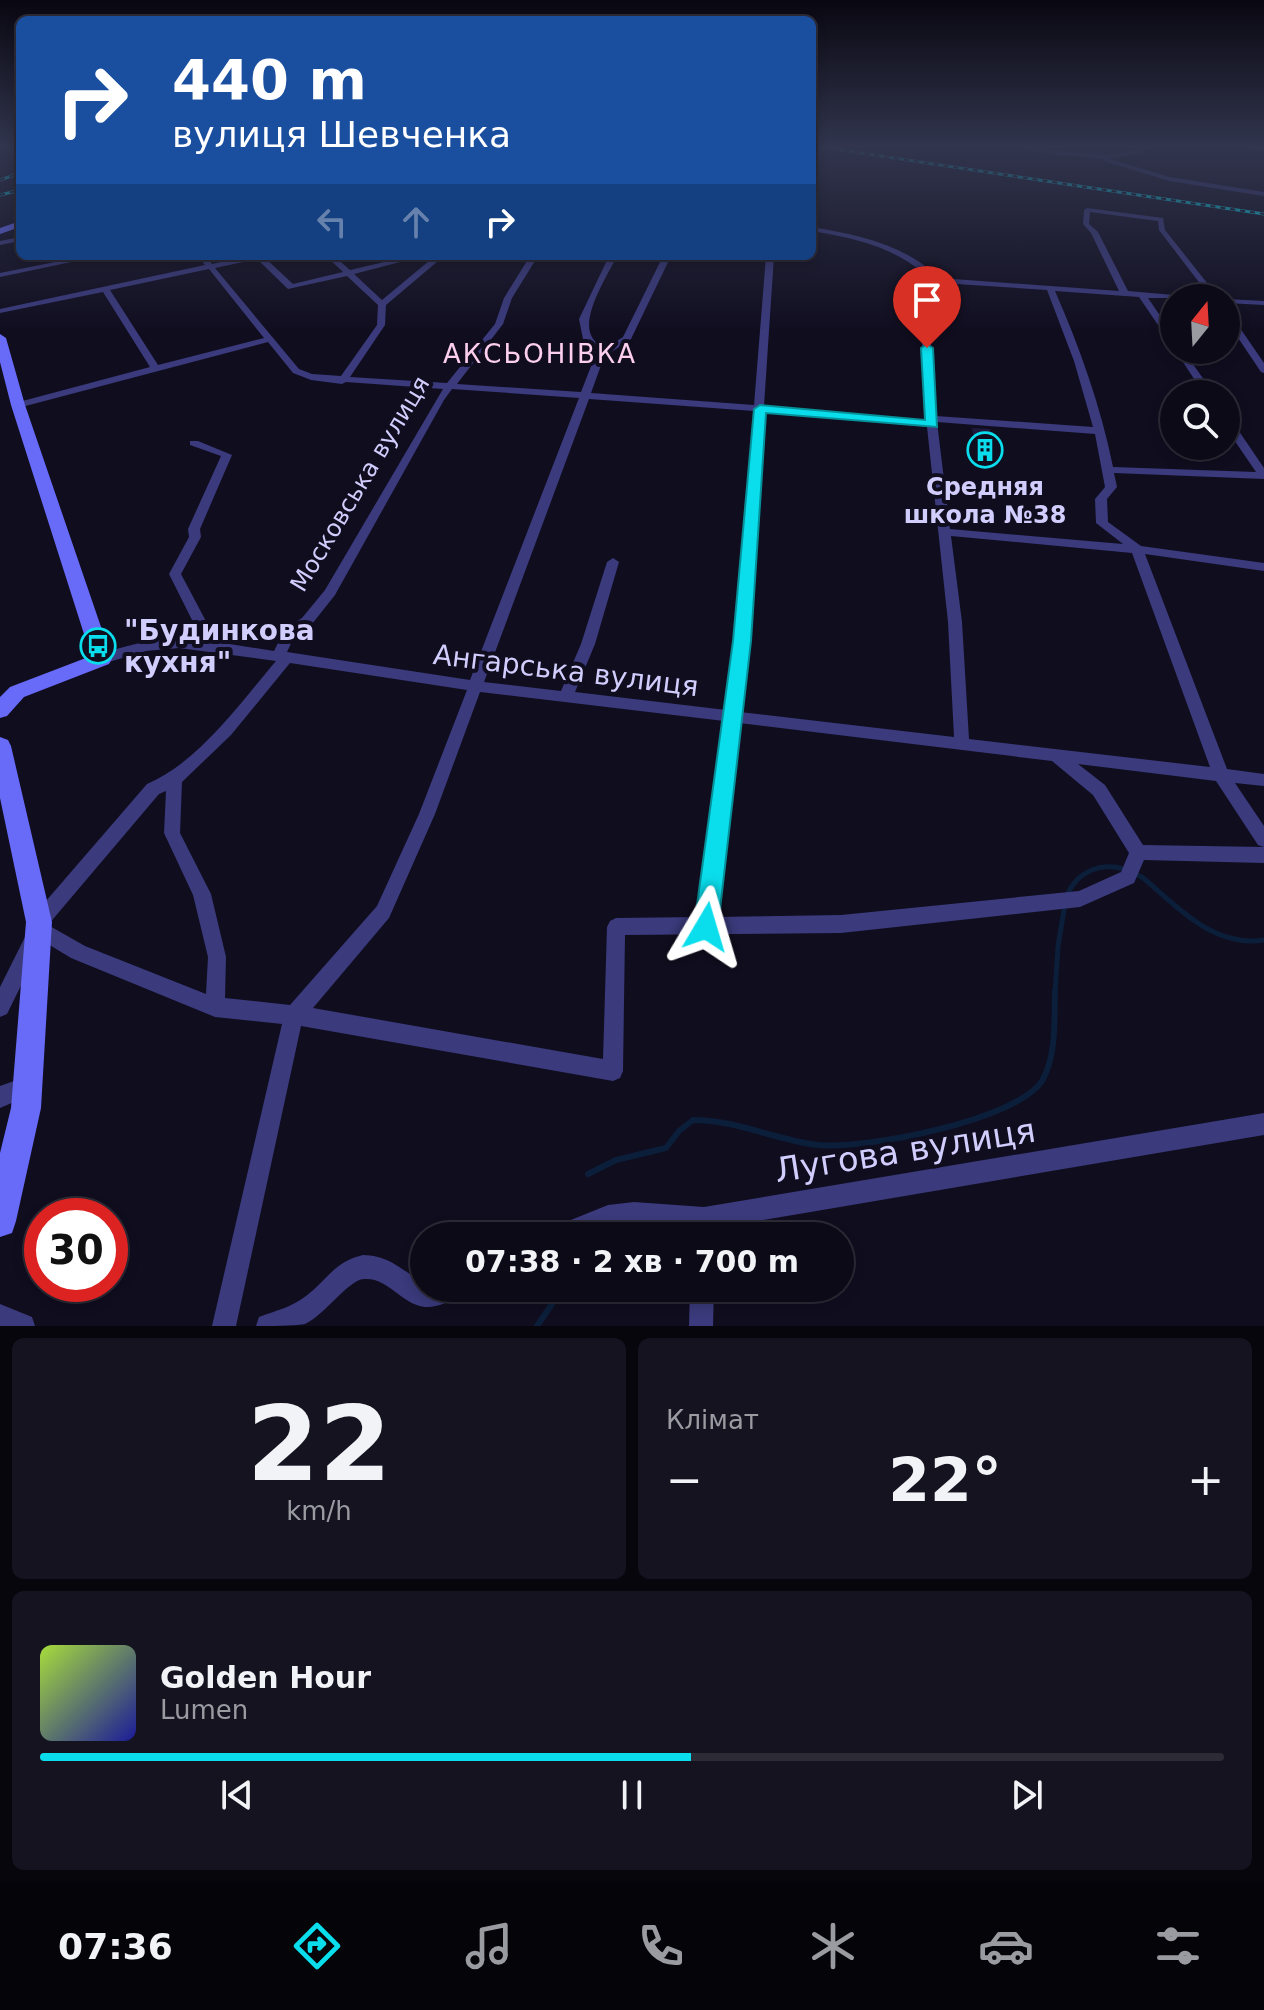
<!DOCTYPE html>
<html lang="uk">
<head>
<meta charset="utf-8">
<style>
  body { margin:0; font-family:"DejaVu Sans",sans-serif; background:#151320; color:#f1f3f6; height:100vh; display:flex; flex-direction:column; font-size:30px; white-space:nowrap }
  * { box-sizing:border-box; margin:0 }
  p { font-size:26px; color:#9a9aa1 }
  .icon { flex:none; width:44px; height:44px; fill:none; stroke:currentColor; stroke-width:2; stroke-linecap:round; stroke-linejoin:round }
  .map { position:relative; height:1326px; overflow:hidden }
  .panel { display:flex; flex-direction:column; gap:12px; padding:12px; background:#07060d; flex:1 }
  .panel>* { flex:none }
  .guide { position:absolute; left:16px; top:16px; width:800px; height:244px; border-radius:12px; box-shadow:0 4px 12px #0003,0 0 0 2px #2c2b36; background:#1a4fa0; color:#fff; overflow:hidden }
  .needle { width:52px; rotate:18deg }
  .tools { position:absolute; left:1160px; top:284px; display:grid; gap:16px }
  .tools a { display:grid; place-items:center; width:80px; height:80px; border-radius:50%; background:#0c0a17; box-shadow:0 4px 12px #0003,0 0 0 2px #2c2b36; font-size:40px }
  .speed { position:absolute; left:24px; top:1198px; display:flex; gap:16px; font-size:40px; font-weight:700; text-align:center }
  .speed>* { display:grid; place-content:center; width:104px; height:104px; border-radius:50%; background:#0c0a17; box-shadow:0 4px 12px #0003,0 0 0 2px #2c2b36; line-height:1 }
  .speed .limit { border:12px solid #d22; background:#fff; color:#111 }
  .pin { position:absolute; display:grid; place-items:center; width:68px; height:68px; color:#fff; margin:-82px -34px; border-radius:50% 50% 50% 0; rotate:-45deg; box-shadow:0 0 8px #0007 }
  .pin .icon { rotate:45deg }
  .me { position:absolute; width:88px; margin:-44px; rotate:7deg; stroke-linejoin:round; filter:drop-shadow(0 0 6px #0008) }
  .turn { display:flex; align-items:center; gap:28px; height:168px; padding:0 24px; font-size:36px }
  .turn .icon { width:104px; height:104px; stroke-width:2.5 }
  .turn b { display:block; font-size:56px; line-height:68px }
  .lanes { display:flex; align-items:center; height:76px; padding:0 24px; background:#0003; justify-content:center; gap:40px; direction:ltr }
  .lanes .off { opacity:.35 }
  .big { font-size:60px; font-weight:600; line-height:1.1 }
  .panel .card { flex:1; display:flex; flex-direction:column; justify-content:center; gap:12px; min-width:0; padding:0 28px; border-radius:12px; background:#151320 }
  .panel .dial { align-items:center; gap:0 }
  .dial b { font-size:104px; line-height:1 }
  .song { display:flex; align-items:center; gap:24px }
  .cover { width:96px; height:96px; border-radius:12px; background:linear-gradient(135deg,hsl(80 70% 55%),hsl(240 70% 35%)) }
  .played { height:8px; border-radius:4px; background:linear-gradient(90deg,#0addec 55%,#2c2b36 55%) }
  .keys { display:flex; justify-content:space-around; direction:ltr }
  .heat { display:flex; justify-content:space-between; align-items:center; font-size:44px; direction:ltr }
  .panel .tiles { flex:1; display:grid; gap:12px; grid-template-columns:1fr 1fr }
  .card:last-child { grid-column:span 2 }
  .trip { position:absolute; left:410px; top:1222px; width:444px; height:80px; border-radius:40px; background:#0c0a17; box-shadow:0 4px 12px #0003,0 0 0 2px #2c2b36; font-weight:600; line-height:80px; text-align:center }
  .menu { display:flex; height:128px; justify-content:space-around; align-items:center; background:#050409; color:#9a9aa1 }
  .menu .icon { width:56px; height:56px }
  .menu .current { color:#0addec }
  .menu b { font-size:36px; color:#f1f3f6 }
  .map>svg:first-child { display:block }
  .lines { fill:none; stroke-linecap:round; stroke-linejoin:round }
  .stream-far1 { stroke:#0b1e3a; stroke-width:5 }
  .stream { stroke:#0b1e3a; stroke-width:6 }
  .building { fill:#201a3f }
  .street { fill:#3a3a7c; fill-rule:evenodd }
  .secondary { fill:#686af8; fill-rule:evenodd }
  .rail-casing { stroke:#0addec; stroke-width:3 }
  .rail { stroke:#100d1f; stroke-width:2; stroke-dasharray:5; stroke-linecap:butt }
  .route { fill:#0addec; stroke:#069099; stroke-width:2 }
  .labels { text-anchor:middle; stroke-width:8; stroke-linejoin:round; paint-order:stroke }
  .far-street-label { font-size:24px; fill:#d1cdfd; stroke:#100d1f }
  .far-poi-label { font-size:24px; font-weight:bold; fill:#d1cdfd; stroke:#100d1f }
  .far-neighbourhood-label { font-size:26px; letter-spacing:2px; fill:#fdcfee; stroke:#100d1f }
  .poi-label { font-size:28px; font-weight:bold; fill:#d1cdfd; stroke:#100d1f; text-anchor:start }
  .street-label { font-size:28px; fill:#d1cdfd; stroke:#100d1f }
  .near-street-label { font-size:34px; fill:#d1cdfd; stroke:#100d1f }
</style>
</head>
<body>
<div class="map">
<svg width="1264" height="1326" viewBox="0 0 1264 1326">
  <rect width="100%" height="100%" fill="#100d1f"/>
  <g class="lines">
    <g class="stream-far1">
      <path d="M1132,873L1142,877C1178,907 1213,948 1264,940"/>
      <path d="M1067,895C1077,872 1100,862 1124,869"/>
      <polyline points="1055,993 1058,946 1065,904"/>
    </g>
    <g class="stream">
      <path d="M588,1174L616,1160L666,1148L679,1131L693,1120C737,1120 775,1140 818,1145C864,1150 1017,1120 1042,1081C1057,1055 1054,1019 1055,991"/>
      <polyline points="537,1326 563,1288"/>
    </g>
  </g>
  <polygon class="building" points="972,428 990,429 998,465 979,464"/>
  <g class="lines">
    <g class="street">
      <polygon points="1008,146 1105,155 1137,150 1144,146 1151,146 1141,153 1109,159 1170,177 1264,192 1264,196 1169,181 1104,161 1103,159 1058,155"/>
      <polygon points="1240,146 1264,147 1264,151 1243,148"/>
      <path d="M1087,208L1163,218L1165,230L1219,298H1211L1159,230L1158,221L1090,212L1089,224L1098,232L1128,291L1185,296L1189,298H1148L1174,336V345L1171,344L1139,297L1055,291C1080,348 1101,407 1113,467L1256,472L1226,428V417L1230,418L1264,468V479L1114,473L1117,487L1107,499L1108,522L1141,546L1264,563V571L1145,554L1227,769L1264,774V786L1235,783L1264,826V847L1258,845L1216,781L1078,764L1105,785L1143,845L1264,847V863L1144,860L1134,883L1080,907L841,933L625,935L623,1071L620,1078L613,1081L301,1026L236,1326H212L282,1024L215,1017L71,958L43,941L7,1014L0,1017V987L31,925L30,922L33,916L147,784C199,762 240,703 276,661L179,648L146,651L102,664L95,659L97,655C131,644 166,634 202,640L169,574L189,537L188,529L221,456L190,445V441H198L232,455L200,529L201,537L181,574L217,642L274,651L285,629L302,618L325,590L443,389L346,382L342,384L311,380L293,373L268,342L18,408L13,405L15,403L150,367L103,292L0,313V309L205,265L198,256H206L212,264L248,256H263L293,284L343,272L326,256H334L350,270L410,256H423L354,274L382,300L435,256H444L386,305L385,325L350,377L447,383L495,324L504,298L530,256H538L512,298L503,324L457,384L581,392L595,356L593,348L583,339L579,319L609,256H617C607,276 582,315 591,335C593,341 599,344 603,350L623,337L663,256H671L631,339L604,357L591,393L754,405L766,256H774L764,406L927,420L917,268C884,244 851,238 812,231V227C852,234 890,241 924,265L926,277L1119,291L1091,233L1083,224L1084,210ZM257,259L288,289L347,276L378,305L377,325L341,376L312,374L299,369L215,268ZM209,269L264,338L158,365L110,290ZM926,282L1047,290L1074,361L1093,427L936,416ZM452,389L579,398L470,680L287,652L295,635L312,624L335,595L444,400ZM589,399L754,411L735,641L726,710L575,692L595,644L619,562L613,558L607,562L581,644L561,691L484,682ZM764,412L927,427L948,622L954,737L740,712L749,641ZM937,422L1095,434L1105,487L1095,499L1096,523L1123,544L950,529ZM951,536L1132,553L1210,767L969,739L962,622ZM290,663L467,690L419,814L377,906L290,1005L225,998L226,957L211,894L180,833L182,782L231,735ZM480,692L724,721L698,917L616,918L610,921L607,927L603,1059L313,1008L389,918L435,814ZM739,723L1052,761L1093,795L1129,853L1121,872L1079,891L841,915L716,917ZM166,791L164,833L193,895L208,957L206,994L85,946L48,925L159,794Z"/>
      <polygon points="812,214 815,219 812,221"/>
      <polygon points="20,237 20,241 0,245 0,241"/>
      <polygon points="85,256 100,256 0,277 0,273"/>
      <polygon points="1226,299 1264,301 1264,305 1226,303"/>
      <polygon points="1226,311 1229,312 1264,363 1264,373 1261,372 1226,320"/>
      <polygon points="1175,350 1183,350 1214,394 1204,394"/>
      <polygon points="28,1076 35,1079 38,1086 35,1093 0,1108 0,1086"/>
      <polygon points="1264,1113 1264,1135 716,1228 716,1236 692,1236 692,1229 634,1224 608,1227 587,1236 547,1236 551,1228 608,1205 634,1202 704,1207"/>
      <path d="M363,1255C392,1256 401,1271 424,1282V1288H464L461,1297C449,1301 437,1308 425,1307C401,1304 388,1277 364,1279C348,1280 325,1315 305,1324C292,1326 270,1326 256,1326L259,1317C275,1311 292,1307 306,1296C328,1279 334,1262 363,1255Z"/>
      <polygon points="690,1288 714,1288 713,1326 689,1326"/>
      <polygon points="0,1304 32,1317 35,1326 0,1326"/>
    </g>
    <g class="secondary">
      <polygon points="20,221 20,227 0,234 0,228"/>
      <polygon points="0,334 6,338 25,405 112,659 109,664 24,697 7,716 0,718 0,697 10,687 91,656 11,405 0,362"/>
      <polygon points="0,737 8,740 11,746 52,922 41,1108 16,1221 12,1233 0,1237 0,1153 11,1108 26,922 0,798"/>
    </g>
    <defs>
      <g id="rail">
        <polyline points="815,146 1264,214"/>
        <polyline points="0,180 20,173"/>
        <polyline points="0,195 20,190"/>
      </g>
    </defs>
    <use href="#rail" class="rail-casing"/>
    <use href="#rail" class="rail"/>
  </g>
  <linearGradient id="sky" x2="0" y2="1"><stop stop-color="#090711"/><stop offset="0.44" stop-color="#31354d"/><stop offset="1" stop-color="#31354d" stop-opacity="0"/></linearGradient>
  <rect width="1264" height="332" fill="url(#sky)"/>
  <polygon class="route" points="927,344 933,348 937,427 766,413 751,641 718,927 714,935 706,938 698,935 694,927 733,641 754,409 760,405 925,420 921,348"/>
  <defs>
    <symbol id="building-ring" viewBox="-11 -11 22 22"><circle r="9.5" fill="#100d1f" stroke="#0addec" stroke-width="1.5"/><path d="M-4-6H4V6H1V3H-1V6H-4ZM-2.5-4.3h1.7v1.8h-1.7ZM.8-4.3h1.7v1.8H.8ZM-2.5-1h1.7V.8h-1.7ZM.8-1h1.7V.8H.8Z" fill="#0addec"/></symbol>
    <symbol id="bus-ring" viewBox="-11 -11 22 22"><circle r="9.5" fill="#100d1f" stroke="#0addec" stroke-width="1.5"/><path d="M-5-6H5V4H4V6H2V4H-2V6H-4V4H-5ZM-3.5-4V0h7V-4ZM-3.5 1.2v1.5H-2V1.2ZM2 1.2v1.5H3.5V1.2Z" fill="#0addec"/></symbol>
  </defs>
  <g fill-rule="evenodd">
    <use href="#building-ring" x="965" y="430" width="40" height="40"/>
    <use href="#bus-ring" x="78" y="626" width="40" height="40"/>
  </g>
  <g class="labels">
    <g class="far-street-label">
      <text transform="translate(360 484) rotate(-59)" y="8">Московська вулиця</text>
    </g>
    <g class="far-poi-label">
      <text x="985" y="495">Средняя<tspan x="985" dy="28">школа №38</tspan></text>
    </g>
    <g class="far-neighbourhood-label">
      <text x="540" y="363">АКСЬОНІВКА</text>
    </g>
    <g class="poi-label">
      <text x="124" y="640">"Будинкова<tspan x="124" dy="32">кухня"</tspan></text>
    </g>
    <g class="street-label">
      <text transform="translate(566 670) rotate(7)" y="10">Ангарська вулиця</text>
    </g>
    <g class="near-street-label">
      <text transform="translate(905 1150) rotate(-9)" y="12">Лугова вулиця</text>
    </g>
  </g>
</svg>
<div class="tools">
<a><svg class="needle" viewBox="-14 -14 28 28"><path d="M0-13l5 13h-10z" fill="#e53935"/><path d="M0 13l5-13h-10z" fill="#9a9aa1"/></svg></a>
<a><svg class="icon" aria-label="search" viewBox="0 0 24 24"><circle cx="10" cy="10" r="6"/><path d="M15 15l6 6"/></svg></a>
</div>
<div class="speed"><div class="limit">30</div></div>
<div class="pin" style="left:927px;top:348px;background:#d93025"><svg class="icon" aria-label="arrive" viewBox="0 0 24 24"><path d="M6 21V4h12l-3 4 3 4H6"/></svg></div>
<svg class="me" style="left:706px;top:927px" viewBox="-20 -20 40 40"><path d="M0-17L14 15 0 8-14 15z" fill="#0addec" stroke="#fff" stroke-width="4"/></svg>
<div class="trip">07:38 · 2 хв · 700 m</div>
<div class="guide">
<div class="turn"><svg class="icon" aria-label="right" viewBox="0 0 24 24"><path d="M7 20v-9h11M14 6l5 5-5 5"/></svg><div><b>440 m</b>вулиця Шевченка</div></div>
<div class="lanes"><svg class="icon off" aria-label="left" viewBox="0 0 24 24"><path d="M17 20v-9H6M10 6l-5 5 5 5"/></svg><svg class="icon off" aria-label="ahead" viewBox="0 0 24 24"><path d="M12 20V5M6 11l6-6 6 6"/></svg><svg class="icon" aria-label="right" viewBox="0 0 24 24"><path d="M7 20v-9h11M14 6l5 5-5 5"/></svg></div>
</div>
</div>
<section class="panel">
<div class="tiles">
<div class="card dial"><b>22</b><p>km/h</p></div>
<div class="card"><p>Клімат</p>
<div class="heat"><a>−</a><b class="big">22°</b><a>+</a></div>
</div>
<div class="card">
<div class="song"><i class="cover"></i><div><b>Golden Hour</b><p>Lumen</p></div></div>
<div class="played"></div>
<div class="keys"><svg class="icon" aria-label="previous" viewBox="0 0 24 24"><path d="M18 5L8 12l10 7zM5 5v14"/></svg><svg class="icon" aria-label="pause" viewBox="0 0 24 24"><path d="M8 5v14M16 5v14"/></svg><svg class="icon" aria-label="next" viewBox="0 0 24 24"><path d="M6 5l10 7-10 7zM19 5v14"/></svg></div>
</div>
</div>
</section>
<nav class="menu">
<b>07:36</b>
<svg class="icon current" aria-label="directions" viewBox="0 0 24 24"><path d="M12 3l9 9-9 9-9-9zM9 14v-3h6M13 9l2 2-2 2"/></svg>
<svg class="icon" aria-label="music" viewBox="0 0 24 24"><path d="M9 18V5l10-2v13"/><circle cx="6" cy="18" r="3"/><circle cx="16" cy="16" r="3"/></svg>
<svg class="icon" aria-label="phone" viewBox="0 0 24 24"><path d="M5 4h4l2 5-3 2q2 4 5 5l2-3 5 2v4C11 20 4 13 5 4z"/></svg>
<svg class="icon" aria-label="climate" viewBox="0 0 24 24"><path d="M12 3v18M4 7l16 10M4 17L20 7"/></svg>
<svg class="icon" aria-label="car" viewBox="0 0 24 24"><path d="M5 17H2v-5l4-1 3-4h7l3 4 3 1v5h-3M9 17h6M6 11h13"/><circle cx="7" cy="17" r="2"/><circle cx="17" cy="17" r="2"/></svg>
<svg class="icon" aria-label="filters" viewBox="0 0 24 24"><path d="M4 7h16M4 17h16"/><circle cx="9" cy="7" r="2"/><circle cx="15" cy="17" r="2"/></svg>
</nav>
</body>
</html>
